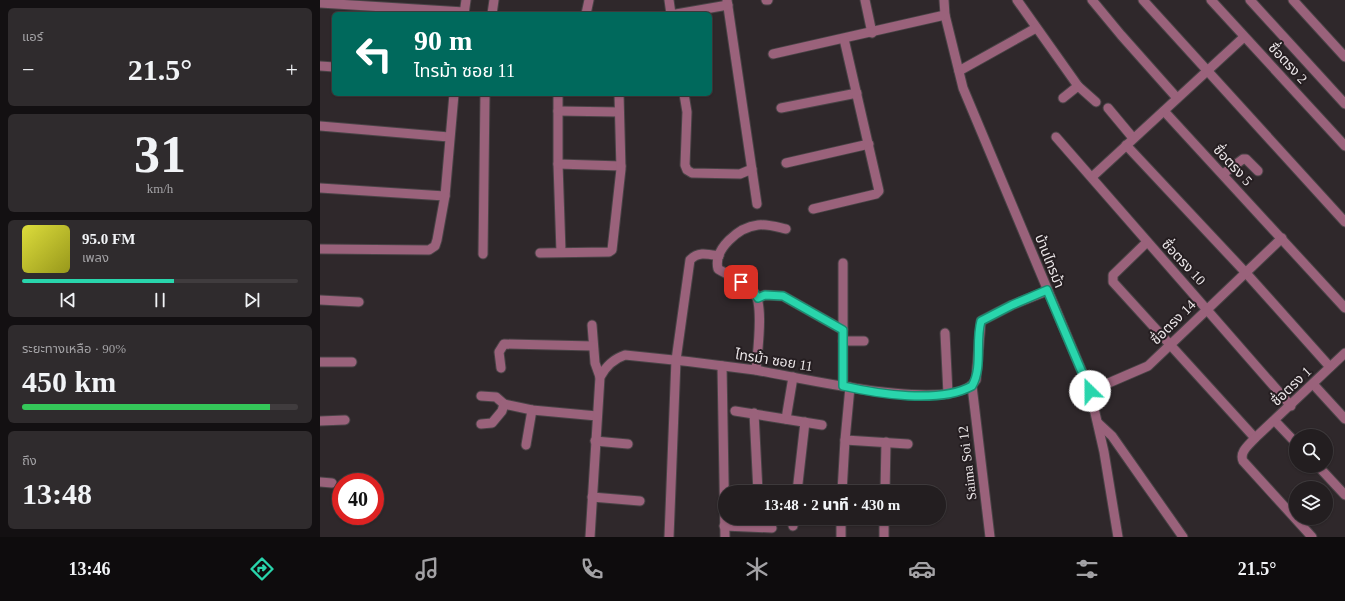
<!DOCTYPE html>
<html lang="th">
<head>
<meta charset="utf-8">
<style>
  body { margin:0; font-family:"Times New Roman","Noto Sans Thai",serif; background:#2f2b2d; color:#f1f3f6; height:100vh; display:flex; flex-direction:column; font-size:15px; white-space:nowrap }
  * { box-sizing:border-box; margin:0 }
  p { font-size:13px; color:#a3a2a5 }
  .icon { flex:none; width:22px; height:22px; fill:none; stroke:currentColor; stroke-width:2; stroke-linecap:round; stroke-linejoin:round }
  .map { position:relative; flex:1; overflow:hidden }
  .side { display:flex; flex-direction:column; gap:8px; padding:8px; background:#131012; width:320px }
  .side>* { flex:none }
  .banner { position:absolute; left:12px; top:12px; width:380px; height:84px; border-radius:6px; box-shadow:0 1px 3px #0004,0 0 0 1px #403c3e; background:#00695c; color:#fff; overflow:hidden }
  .controls { position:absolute; left:969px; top:429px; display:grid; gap:8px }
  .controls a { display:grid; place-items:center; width:44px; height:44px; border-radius:50%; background:#231e20; box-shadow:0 1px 3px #0004,0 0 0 1px #403c3e; font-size:20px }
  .speed { position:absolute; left:12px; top:473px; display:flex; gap:8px; font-size:20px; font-weight:700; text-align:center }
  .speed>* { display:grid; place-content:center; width:52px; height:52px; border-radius:50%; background:#231e20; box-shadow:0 1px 3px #0004,0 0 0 1px #403c3e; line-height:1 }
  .speed .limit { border:6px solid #d22; background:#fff; color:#111 }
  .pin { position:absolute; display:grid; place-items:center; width:34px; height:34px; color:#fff; margin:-17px; border-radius:8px; box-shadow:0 2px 6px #0006 }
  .me { position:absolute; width:44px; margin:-22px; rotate:337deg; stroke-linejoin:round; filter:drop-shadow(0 0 3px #0008) }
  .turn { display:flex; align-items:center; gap:14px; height:84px; padding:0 16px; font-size:18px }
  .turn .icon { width:52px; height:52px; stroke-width:2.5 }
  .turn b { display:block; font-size:28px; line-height:34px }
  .big { font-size:30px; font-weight:800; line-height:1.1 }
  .side .card { flex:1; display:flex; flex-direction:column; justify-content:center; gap:6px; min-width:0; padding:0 14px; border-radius:6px; background:#2f2b2d }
  .side .dial { align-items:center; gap:0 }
  .dial b { font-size:52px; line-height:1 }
  .song { display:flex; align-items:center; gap:12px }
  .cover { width:48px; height:48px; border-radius:6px; background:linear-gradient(135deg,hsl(60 70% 55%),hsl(60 70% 35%)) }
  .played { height:4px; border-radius:2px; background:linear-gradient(90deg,#29d5ac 55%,#403c3e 55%) }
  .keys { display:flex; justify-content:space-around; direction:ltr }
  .heat { display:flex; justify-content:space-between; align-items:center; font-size:22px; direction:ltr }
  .charge { height:6px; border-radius:3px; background:linear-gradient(90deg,#34c759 90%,#403c3e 0) }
  .trip { position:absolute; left:398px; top:485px; width:228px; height:40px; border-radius:20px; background:#231e20; box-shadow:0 1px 3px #0004,0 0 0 1px #403c3e; font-weight:800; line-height:40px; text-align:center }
  .dock { display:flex; height:64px; justify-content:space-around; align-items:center; background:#0e0c0d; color:#a3a2a5 }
  .dock .icon { width:28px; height:28px }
  .dock .selected { color:#29d5ac }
  .dock b { font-size:18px; color:#f1f3f6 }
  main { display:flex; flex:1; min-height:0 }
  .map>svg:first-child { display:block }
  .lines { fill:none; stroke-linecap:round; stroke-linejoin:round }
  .minor-casing { stroke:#494346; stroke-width:11 }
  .minor { stroke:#9a627b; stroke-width:9 }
  .route-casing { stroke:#1b8a70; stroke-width:10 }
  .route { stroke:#29d5ac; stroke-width:7 }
  .labels { text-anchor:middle; stroke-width:4; stroke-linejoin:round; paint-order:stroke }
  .street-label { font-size:14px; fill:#ece7e9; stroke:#251e21 }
</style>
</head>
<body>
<main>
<section class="side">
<div class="card"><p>แอร์</p>
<div class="heat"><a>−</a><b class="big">21.5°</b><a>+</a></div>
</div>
<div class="card dial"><b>31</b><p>km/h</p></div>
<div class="card">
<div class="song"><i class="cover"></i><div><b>95.0 FM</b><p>เพลง</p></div></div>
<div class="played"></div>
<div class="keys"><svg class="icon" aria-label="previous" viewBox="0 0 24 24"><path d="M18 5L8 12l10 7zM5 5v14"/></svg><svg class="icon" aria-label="pause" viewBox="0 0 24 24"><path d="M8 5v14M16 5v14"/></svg><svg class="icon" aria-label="next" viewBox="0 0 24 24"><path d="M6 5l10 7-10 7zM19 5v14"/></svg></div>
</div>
<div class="card"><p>ระยะทางเหลือ · 90%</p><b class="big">450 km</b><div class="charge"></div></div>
<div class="card"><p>ถึง</p><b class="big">13:48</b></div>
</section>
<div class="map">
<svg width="1025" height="537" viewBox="0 0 1025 537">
  <rect width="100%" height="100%" fill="#2f282b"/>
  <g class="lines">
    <defs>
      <g id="minor">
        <polyline points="349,0 351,14"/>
        <polyline points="407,0 437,204"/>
        <polyline points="446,0 448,0"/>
        <polyline points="545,0 552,33"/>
        <polyline points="624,0 625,15 643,88 770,391 784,452 798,537"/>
        <polyline points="697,0 758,86"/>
        <polyline points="772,0 801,35 857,98"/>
        <polyline points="823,0 1025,222"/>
        <polyline points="891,0 1025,146"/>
        <polyline points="930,0 1025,104"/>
        <polyline points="973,0 1025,57"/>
        <polyline points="0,3 144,12"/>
        <polyline points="144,14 146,0"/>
        <polyline points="172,14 174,0"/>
        <polyline points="266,14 269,0"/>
        <polyline points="356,14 408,5"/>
        <polyline points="453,54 625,15"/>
        <polyline points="0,66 14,67"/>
        <polyline points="639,71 716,28"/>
        <polyline points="238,94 238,164 241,252"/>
        <polyline points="364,94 367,112 365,165 367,170 372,173 420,174 432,169"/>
        <polyline points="743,98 758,86 776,102"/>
        <polyline points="461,108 537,93"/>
        <polyline points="788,108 813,138"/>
        <polyline points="238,111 299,112"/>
        <polyline points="844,111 1025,308"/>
        <polyline points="0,126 129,137"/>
        <polyline points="736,137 971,406"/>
        <polyline points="806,145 926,273 1010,367"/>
        <polyline points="466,163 549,144"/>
        <polyline points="238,164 301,166"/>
        <polyline points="903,174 923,159 926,159 938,171"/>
        <polyline points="772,177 924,37"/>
        <polyline points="0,188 125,196"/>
        <polyline points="493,209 556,194 559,191 524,39"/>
        <polyline points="827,242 793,275 793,282 935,438"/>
        <polyline points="0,249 109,250 115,246 117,240 125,196 134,94"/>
        <polyline points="220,253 289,252 292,250 301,169 299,94"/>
        <polyline points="163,254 165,94"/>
        <polyline points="437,298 445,295 463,296 523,330"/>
        <polyline points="0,300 39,302"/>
        <polyline points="272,325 275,363 280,377"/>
        <polyline points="625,333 628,394"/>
        <polyline points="523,341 544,341"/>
        <polyline points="0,362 32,362"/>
        <polyline points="402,366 405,537"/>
        <polyline points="181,368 179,352 184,344 273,346"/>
        <path d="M436,370C437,354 445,302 433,291C423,282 410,276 398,269C393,249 419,227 438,225C447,224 457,227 466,229"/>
        <polyline points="993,384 1025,419"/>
        <polyline points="523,385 523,263"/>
        <polyline points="652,386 670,537"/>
        <polyline points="770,391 828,366 962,238"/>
        <polyline points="161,396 176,397 184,404"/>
        <polyline points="415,411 502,425"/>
        <polyline points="434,413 438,492"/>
        <polyline points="466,419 473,377"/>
        <polyline points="0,421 25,420"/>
        <polyline points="955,421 976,443"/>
        <polyline points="778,423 792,436 863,537"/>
        <polyline points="161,424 172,423 182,411 184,404 212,410 277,416"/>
        <polyline points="525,440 588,444"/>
        <polyline points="275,441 308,444"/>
        <polyline points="206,445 212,410"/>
        <polyline points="998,466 1025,495"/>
        <polyline points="0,482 12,483"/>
        <polyline points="477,492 485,422"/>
        <polyline points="522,492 525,440 530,387"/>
        <polyline points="565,492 566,442"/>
        <polyline points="272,497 320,501"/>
        <polyline points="404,526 452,528"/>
        <polyline points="473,526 474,518"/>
        <path d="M270,537L280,377C286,366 293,359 305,355C349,359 392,364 435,370C473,376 635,416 656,380L661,321L692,305L727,291"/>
        <path d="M349,537L356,360L370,260C378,251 388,254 399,256"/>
        <polyline points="521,537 521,518"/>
        <polyline points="564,537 564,518"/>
        <path d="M992,537L923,461C919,452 929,445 935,438L1025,353"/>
      </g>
    </defs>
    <use href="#minor" class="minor-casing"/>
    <use href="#minor" class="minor"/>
  </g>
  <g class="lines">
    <defs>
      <path id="route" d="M421,282L433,291L438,298L445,295L463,296L523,330V386C558,394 619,404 652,386C663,367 655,342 661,321L692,305L727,290L770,391"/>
    </defs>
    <use href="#route" class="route-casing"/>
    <use href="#route" class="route"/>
  </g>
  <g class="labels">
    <g class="street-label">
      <text transform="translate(968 63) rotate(47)" y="5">ซื่อตรง 2</text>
      <text transform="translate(913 165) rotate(47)" y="5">ซื่อตรง 5</text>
      <text transform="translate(730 261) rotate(68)" y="5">บ้านไทรม้า</text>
      <text transform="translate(864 262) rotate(47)" y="5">ซื่อตรง 10</text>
      <text transform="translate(853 322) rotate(-45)" y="5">ซื่อตรง 14</text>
      <text transform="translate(454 360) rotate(9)" y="5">ไทรม้า ซอย 11</text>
      <text transform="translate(971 386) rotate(-44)" y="5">ซื่อตรง 1</text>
      <text transform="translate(647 463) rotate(-97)" y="5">Saima Soi 12</text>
    </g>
  </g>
</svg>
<div class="controls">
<a><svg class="icon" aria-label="search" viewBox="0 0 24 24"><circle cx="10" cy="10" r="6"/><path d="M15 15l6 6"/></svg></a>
<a><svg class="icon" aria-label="layers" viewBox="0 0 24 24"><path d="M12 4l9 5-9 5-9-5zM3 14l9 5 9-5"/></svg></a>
</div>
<div class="speed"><div class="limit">40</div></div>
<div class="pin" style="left:421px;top:282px;background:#d93025"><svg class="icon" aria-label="arrive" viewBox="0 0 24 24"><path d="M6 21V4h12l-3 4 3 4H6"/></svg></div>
<svg class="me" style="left:770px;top:391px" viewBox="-20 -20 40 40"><circle r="19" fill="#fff"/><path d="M0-13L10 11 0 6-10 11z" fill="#29d5ac"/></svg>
<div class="trip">13:48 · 2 นาที · 430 m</div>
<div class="banner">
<div class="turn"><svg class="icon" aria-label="left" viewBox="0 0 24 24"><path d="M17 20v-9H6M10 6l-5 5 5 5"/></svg><div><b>90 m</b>ไทรม้า ซอย 11</div></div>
</div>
</div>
</main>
<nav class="dock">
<b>13:46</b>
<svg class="icon selected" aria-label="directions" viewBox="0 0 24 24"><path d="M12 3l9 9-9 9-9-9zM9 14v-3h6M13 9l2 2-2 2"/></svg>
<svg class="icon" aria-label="music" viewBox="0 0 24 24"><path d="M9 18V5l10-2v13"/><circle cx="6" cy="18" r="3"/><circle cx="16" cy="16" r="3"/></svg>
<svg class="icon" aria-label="phone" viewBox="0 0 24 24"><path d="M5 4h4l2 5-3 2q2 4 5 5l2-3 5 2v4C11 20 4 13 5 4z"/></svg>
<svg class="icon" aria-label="climate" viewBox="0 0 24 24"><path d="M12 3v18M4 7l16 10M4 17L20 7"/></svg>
<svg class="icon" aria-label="car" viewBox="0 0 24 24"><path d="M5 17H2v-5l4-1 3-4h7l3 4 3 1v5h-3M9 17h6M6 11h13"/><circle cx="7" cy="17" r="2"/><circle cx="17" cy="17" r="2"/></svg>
<svg class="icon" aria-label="filters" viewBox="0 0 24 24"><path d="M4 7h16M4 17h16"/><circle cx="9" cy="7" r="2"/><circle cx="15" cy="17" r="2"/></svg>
<b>21.5°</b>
</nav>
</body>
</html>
